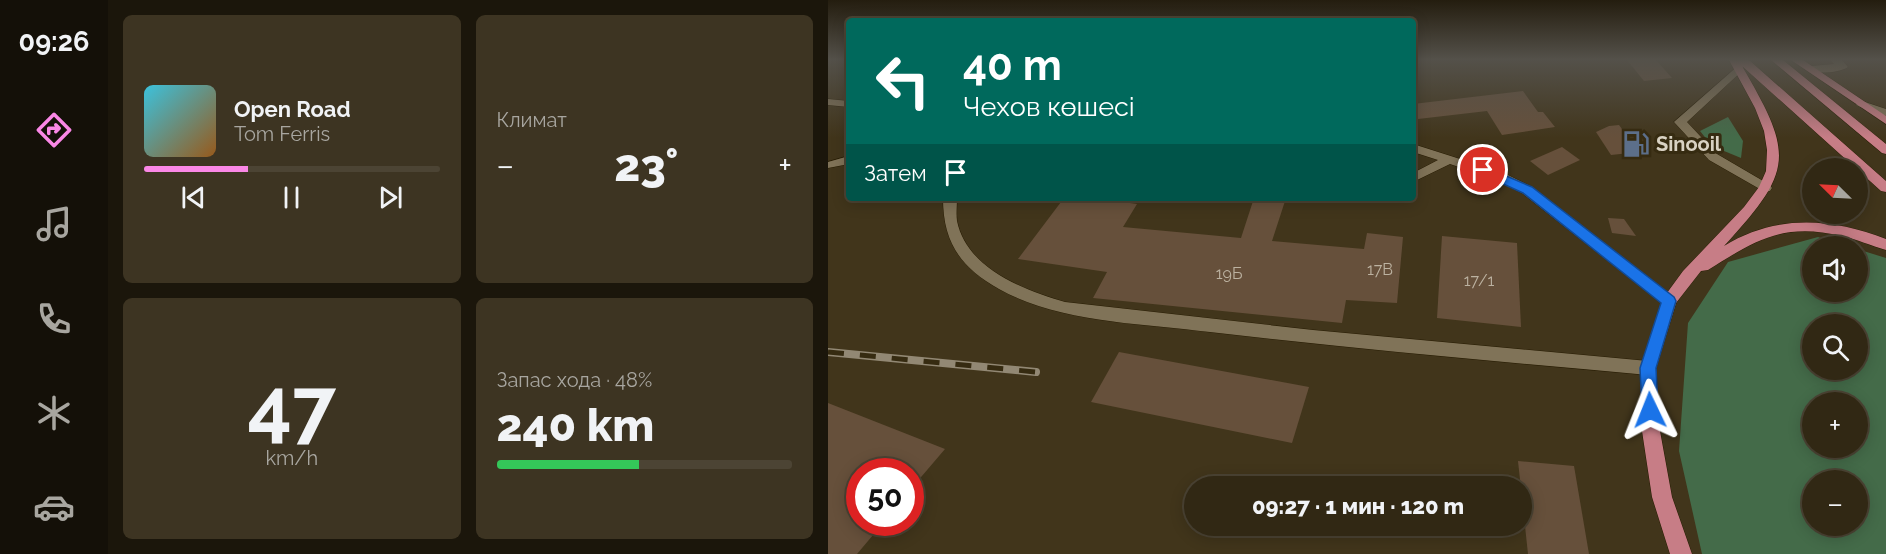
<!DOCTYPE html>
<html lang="ru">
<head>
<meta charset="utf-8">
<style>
  body { margin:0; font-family:Raleway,sans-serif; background:#3d3422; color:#f1f3f6; height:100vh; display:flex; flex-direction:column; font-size:22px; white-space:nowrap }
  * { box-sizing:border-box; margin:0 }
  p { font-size:20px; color:#a8a6a0 }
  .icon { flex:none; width:33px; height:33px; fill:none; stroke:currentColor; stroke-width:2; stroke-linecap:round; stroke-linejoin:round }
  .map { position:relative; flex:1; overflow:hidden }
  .panel { display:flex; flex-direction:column; gap:15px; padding:15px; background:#1b160b; width:720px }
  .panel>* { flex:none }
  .top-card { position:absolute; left:18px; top:18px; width:570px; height:183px; border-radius:6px; box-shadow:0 3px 15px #0003,0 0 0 2px #4c4434; background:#00695c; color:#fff; overflow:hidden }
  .needle { width:39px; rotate:294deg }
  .buttons { position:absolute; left:974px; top:158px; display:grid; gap:12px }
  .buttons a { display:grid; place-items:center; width:66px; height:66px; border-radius:50%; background:#312814; box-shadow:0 3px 15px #0003,0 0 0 2px #4c4434; font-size:30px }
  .speed { position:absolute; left:18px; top:458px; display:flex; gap:12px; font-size:30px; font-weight:700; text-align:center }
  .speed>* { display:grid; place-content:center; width:78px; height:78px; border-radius:50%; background:#312814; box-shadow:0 3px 15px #0003,0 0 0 2px #4c4434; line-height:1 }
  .speed .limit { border:9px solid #d22; background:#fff; color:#111 }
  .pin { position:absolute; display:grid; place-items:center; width:51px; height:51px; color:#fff; margin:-26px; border:3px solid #fff; border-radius:50%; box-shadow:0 2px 6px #0007 }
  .me { position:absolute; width:66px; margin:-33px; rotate:358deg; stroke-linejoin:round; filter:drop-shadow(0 0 4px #0008) }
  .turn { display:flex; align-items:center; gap:21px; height:126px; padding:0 18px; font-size:27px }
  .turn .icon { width:78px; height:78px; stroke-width:2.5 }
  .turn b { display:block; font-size:42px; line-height:51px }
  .then { display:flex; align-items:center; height:57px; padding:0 18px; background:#0003; gap:12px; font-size:22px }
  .big { font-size:45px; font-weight:800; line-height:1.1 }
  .panel .tile { flex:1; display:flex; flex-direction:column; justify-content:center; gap:9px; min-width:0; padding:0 21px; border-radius:9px; background:#3d3422 }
  .panel .dial { align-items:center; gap:0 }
  .dial b { font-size:78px; line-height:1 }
  .song { display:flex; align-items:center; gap:18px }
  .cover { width:72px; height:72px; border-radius:9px; background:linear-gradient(135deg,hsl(190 70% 55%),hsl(30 70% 35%)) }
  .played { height:6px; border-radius:3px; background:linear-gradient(90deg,#fa87e6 35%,#4c4434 35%) }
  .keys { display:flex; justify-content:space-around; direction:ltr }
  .heat { display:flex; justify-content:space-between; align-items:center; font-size:33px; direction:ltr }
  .charge { height:9px; border-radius:4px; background:linear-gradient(90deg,#34c759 48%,#4c4434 0) }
  .panel .tiles { flex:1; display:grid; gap:15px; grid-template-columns:repeat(2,1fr) }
  .trip { position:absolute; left:356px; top:476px; width:348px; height:60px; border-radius:30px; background:#312814; box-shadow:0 3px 15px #0003,0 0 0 2px #4c4434; font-weight:800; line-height:60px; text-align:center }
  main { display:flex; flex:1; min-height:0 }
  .dock { display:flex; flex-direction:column; width:108px; justify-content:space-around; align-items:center; background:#141008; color:#a8a6a0 }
  .dock .icon { width:42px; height:42px }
  .dock .selected { color:#fa87e6 }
  .dock b { font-size:27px; color:#f1f3f6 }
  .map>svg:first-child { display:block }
  .green { fill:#446b49; fill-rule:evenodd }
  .building { fill:#66503b }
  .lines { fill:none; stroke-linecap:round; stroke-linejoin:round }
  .minor-casing { stroke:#271c03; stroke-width:1 }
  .major-casing { stroke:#271c03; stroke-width:1 }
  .minor { fill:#807358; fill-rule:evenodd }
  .major { fill:#c77d86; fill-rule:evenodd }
  .rail-casing { stroke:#928874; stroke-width:8 }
  .rail { stroke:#362b11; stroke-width:5; stroke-dasharray:16; stroke-linecap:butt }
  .route { fill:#1a73e8; stroke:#114b97; stroke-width:1.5 }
  .labels { text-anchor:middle; stroke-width:6; stroke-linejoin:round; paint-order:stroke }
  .number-label { font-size:16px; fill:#bcb2a1 }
  .poi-label { font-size:20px; font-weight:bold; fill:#d9d2c3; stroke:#362b11; text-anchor:start }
</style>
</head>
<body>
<main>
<nav class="dock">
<b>09:26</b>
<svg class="icon selected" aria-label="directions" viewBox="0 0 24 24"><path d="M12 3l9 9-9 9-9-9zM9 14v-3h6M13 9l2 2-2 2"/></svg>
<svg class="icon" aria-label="music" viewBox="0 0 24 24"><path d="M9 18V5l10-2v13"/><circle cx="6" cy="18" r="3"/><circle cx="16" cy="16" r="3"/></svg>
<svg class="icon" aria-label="phone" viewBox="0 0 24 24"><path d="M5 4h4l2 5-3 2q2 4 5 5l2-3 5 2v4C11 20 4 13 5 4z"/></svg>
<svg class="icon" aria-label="climate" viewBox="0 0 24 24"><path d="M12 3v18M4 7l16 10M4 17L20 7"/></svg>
<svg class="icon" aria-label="car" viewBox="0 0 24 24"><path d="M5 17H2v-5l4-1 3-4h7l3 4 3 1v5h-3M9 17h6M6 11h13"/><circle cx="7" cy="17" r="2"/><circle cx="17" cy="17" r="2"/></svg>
</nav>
<section class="panel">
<div class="tiles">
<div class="tile">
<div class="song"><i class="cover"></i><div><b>Open Road</b><p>Tom Ferris</p></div></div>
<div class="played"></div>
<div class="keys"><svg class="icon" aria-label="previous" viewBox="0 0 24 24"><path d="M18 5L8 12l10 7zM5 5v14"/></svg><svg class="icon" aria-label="pause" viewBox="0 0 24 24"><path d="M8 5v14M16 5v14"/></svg><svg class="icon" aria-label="next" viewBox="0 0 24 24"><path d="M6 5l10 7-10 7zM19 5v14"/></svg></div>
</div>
<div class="tile"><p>Климат</p>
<div class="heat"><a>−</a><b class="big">23°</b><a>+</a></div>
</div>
<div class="tile dial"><b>47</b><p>km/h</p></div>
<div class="tile"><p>Запас хода · 48%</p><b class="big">240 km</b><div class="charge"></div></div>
</div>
</section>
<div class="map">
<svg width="1058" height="554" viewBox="0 0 1058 554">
  <rect width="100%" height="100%" fill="#41351b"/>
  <g class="green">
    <polygon points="900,117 915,141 913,158 884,146 872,131"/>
    <path d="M990,237L1018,246H984V291H1029V249L1058,258V554H874L851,451L860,323L900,262ZM984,324H1029V369H984ZM984,402H1029V447H984ZM984,480H1029V525H984Z"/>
  </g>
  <g class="building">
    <polygon points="799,60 828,60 844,78 816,81"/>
    <polygon points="695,91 710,112 715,112 727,127 674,135 659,111 590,119 585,104"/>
    <polygon points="791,125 811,152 783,155 768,132 781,126"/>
    <polygon points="734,147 752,160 720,175 702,161"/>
    <polygon points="236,198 266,198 309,204 295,227 413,238 426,198 458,198 444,241 536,249 539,233 575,237 569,303 518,300 514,323 265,298 279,272 190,259"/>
    <polygon points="780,218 796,219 808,236 784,233"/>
    <polygon points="614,236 689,243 693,327 609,318"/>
    <polygon points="291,352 481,387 464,443 263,402"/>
    <polygon points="0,403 117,449 82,490 82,471 32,471 32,522 56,522 29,554 0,554"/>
    <polygon points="690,461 746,466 761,554 700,554"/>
  </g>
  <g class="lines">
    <defs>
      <g id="minor">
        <path d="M1002,60H1014L1020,67C1012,73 986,75 978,69L983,66L1006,64Z"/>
        <polygon points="911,65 915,66 915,70 859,122 889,154 942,185 944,188 942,191 937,192 881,160 846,122"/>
        <polygon points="0,99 21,101 21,107 0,105"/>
        <polygon points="1034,101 1058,109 1058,116 1030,106 1028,104"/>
        <polygon points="585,144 676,173 704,187 846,297 849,301 846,305 841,307 836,305 694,193 666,179 622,164 585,182 585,173 610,160 585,152"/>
        <polygon points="21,156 21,164 0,168 0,162"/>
        <path d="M115,198H129C129,205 128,214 129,221C139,269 196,290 237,302L485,330L820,361L826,363L828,368L826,373L820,375C674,362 528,349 382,332C313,323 232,323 171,289C132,267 115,242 115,198Z"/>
      </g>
      <g id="major">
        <path d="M901,60H921L1058,181V192L1053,191L914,66C966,155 966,170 896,246C948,214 1003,218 1058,239V250C1043,246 1029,239 1014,236C955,222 928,240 880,270L873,271L848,303L828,368L832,431L844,497L864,554H842L824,497L814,431L812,368L836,297L855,271L916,207L931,187L938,171L939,150L936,131L927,108Z"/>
        <polygon points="943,60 955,60 1058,144 1058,154 1054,153"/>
        <polygon points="963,60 975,60 1058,116 1058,124"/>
      </g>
    </defs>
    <use href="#minor" class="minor-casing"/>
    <use href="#major" class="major-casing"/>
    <use href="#minor" class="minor"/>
    <use href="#major" class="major"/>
    <defs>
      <polyline id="rail" points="0,352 208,372"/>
    </defs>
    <use href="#rail" class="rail-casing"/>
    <use href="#rail" class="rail"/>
  </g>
  <linearGradient id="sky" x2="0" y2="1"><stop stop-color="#241d0f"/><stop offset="0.43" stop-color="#54514a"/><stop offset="1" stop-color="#54514a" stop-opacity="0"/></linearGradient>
  <rect width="1058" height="138" fill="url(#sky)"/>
  <polygon class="route" points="655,166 704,187 846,297 848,301 828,368 830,410 827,415 822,418 816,415 814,410 812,368 833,303 695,193 651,173 651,167"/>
  <defs>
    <symbol id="fuel-bare" viewBox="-9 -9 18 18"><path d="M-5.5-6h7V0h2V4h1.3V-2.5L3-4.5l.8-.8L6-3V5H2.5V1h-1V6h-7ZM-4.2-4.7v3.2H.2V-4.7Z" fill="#5c6f8a" stroke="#362b11" stroke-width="2.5" paint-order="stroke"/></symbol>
  </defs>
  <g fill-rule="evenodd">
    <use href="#fuel-bare" x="789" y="125" width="38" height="38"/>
  </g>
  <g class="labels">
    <g class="number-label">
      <text x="552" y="275">17В</text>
      <text x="401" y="279">19Б</text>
      <text x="651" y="286">17/1</text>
    </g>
    <g class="poi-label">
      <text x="828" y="151">Sinooil</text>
    </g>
  </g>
</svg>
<div class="buttons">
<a><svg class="needle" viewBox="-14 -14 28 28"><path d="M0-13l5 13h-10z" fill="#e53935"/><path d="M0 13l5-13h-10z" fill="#a8a6a0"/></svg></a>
<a><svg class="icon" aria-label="sound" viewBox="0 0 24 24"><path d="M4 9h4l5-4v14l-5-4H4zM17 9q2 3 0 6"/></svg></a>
<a><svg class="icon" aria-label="search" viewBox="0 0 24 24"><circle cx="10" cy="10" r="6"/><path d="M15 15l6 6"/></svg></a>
<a>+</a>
<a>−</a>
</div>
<div class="speed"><div class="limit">50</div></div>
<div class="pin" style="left:655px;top:170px;background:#d93025"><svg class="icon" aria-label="arrive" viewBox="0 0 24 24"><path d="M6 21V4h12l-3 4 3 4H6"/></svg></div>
<svg class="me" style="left:822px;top:410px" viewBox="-20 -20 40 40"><path d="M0-17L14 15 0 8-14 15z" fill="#1a73e8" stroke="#fff" stroke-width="4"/></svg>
<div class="trip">09:27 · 1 мин · 120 m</div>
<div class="top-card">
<div class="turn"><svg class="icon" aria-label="left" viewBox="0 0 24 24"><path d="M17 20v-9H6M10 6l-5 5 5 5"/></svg><div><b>40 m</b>Чехов көшесі</div></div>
<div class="then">Затем<svg class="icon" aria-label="arrive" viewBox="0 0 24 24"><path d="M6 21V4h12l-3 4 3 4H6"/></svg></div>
</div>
</div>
</main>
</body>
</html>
